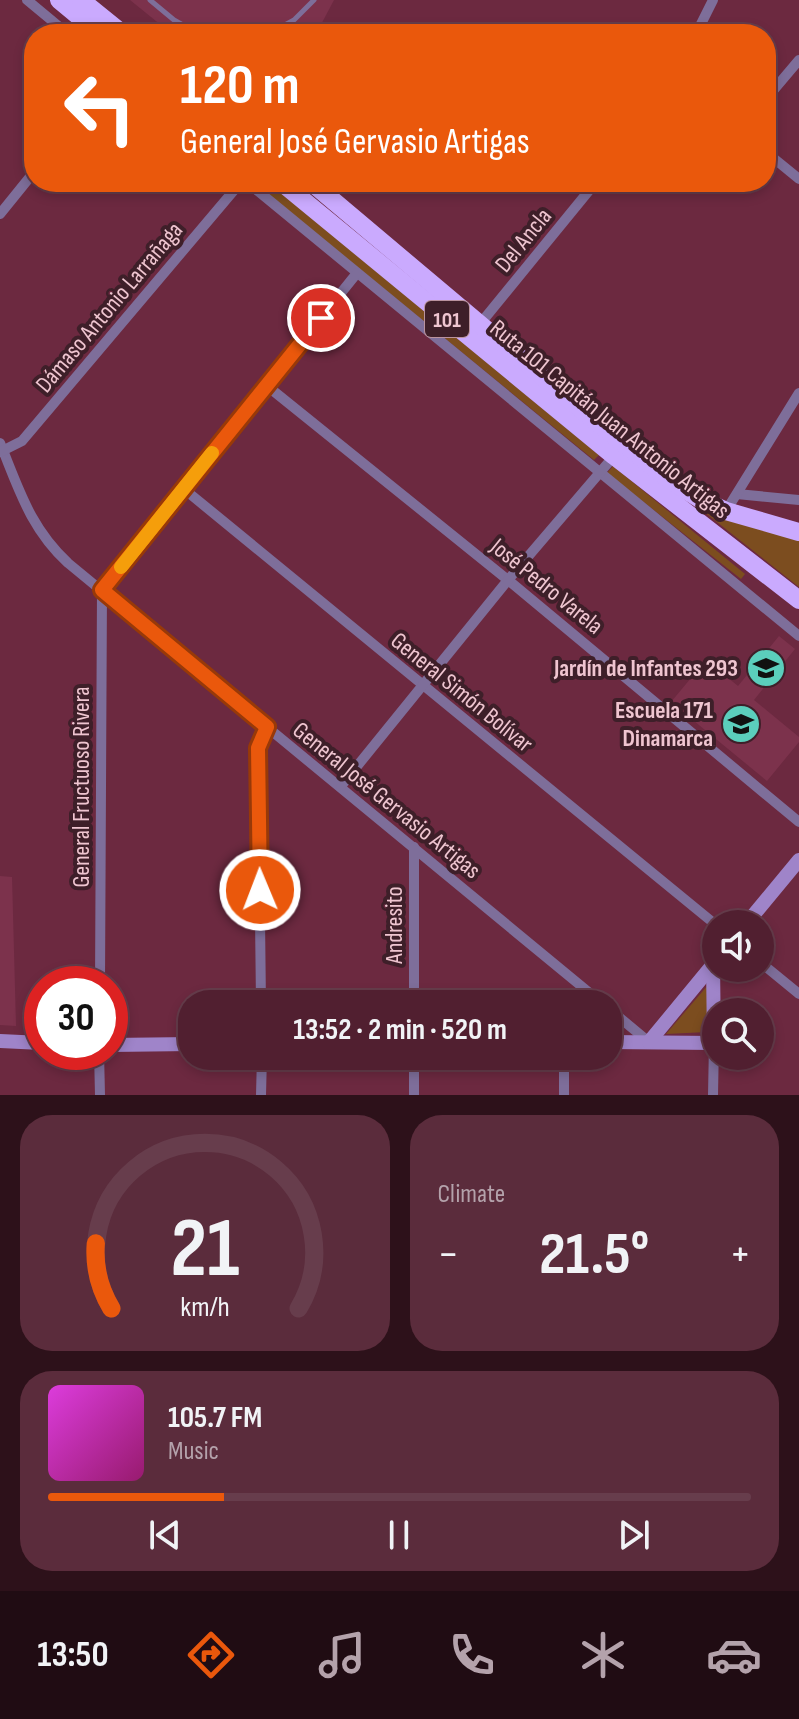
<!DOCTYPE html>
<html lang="en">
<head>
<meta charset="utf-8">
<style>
  body { margin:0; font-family:"Sofia Sans Condensed",sans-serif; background:#5b2c3c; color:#f1f3f6; height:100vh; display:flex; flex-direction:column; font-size:30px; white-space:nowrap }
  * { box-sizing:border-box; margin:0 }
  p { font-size:26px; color:#b4a2ab }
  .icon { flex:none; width:44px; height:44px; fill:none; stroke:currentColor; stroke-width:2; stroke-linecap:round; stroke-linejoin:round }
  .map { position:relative; height:1095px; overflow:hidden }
  .panel { display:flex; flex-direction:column; gap:20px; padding:20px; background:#2d111a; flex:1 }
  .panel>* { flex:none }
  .hud { position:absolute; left:24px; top:24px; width:752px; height:168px; border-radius:32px; box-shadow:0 4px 12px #0003,0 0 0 2px #673d4c; background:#ea580c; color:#fff; overflow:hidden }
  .controls { position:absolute; left:702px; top:910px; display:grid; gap:16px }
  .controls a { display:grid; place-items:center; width:72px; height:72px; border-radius:50%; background:#511f30; box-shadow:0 4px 12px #0003,0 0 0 2px #673d4c; font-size:40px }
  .speed { position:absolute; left:24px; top:966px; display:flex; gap:16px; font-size:40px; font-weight:700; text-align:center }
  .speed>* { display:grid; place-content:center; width:104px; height:104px; border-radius:50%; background:#511f30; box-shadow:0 4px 12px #0003,0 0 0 2px #673d4c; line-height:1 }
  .speed .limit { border:12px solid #d22; background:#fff; color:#111 }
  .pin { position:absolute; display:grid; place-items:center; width:68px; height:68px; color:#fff; margin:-34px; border:4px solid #fff; border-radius:50%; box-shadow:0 2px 8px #0007 }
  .me { position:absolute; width:88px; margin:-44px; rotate:359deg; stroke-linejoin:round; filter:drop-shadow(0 0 6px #0008) }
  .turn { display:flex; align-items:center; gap:28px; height:168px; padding:0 24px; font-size:36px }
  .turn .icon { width:104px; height:104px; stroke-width:2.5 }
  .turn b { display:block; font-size:56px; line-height:68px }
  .big { font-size:60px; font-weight:700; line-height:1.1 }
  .panel .tile { flex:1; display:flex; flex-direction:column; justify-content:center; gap:12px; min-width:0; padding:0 28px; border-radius:32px; background:#5b2c3c }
  .panel .dial { align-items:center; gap:0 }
  .dial svg { height:208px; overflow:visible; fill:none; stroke:#673d4c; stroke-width:7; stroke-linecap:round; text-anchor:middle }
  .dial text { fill:#f1f3f6; stroke:none }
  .song { display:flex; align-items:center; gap:24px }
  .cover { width:96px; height:96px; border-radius:12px; background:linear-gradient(135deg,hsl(300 70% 55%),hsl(320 70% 35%)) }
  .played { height:8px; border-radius:4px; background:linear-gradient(90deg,#ea580c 25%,#673d4c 25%) }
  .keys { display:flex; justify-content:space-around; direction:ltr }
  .heat { display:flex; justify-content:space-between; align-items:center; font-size:44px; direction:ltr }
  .panel .tiles { flex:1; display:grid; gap:20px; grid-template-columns:1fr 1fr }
  .tile:last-child { grid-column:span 2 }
  .trip { position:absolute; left:178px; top:990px; width:444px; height:80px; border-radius:32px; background:#511f30; box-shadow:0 4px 12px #0003,0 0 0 2px #673d4c; font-weight:700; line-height:80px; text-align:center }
  .tab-bar { display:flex; height:128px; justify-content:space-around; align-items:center; background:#200c13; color:#b4a2ab }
  .tab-bar .icon { width:56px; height:56px }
  .tab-bar .active { color:#ea580c }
  .tab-bar b { font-size:36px; color:#f1f3f6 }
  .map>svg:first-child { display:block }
  .built { fill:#7c324c }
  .green { fill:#7c4d1f }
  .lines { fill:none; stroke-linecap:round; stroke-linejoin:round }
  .lane { stroke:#7e6e9a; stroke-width:5 }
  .street { stroke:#7e6e9a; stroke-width:10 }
  .secondary { stroke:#9f84c9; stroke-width:14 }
  .highway { stroke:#caaafe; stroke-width:18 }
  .route-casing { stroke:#983908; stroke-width:20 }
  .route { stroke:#ea580c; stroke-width:14 }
  .slow { stroke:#f59e0b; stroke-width:14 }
  .labels { text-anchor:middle; stroke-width:8; stroke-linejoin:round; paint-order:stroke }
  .shield { fill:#3e1f29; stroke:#ba939e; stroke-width:2 }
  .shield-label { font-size:22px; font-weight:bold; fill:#efc5d0 }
  .street-label { font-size:24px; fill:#efc5d0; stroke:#3e1f29 }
  .poi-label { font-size:24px; font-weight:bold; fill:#efc5d0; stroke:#3e1f29; text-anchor:end }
</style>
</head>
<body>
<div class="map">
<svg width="799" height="1095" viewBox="0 0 799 1095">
  <rect width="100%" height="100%" fill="#6c2940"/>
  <g class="built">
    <polygon points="130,0 334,0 316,34 172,34"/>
    <polygon points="779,636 795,649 754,700 799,737 799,742 767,781 671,702 706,660 738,686"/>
    <polygon points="0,876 12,877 16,1026 0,1025"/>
  </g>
  <g class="green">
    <polygon points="253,182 268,182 599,455 594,460"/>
    <polygon points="613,466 745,574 741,579 607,473"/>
    <polygon points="694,504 799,538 799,587"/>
    <polygon points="708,985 707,1032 666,1034"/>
  </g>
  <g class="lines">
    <g class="lane">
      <polyline points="150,0 174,20 199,34"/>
      <polyline points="268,34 294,20 314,0"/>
    </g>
    <g class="street">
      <polyline points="27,0 68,34"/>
      <polyline points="696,34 713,0"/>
      <polyline points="766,99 799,60"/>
      <polyline points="766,152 799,179"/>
      <polyline points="247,182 799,636"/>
      <polyline points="0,214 34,172"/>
      <polyline points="480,324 596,182"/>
      <polyline points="266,385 508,580 799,822"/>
      <path d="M0,443C19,489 30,528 68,563L603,1004"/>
      <polyline points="0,452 22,441 241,182"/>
      <polyline points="184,489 716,925"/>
      <polyline points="737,494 799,500"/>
      <polyline points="726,511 799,393"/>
      <polyline points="341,786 508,580 614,456"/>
      <polyline points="414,847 414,1004"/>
      <polyline points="760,962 799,994"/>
      <polyline points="100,984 102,590 357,273"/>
      <polyline points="261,1004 258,748 267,727"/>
      <polyline points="608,1008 649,1042"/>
      <polyline points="99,1052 100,1095"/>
      <polyline points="261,1095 262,1056"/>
      <polyline points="414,1095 414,1056"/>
      <polyline points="564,1095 564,1056"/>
      <polyline points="713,1095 714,1043"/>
    </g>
    <g class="secondary">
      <polyline points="746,924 799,860"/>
      <polyline points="0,1041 42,1043"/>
      <polyline points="608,1042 714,1043 713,964"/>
      <polyline points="649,1042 715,962"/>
      <polyline points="110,1045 192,1044"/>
    </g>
    <g class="highway">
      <polyline points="59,0 100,34"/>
      <polyline points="81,0 123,34"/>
      <polyline points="281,182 614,456 799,600"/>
      <polyline points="311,182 583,411 668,479 698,498 726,511 799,532"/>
    </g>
  </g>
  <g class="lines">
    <defs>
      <polyline id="route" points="260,890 258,748 267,727 102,590 321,318"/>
    </defs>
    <use href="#route" class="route-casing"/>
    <use href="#route" class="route"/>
    <polyline class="slow" points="121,567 212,453"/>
  </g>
  <defs>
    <symbol id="school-disc" viewBox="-11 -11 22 22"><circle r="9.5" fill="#5bcebc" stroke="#3e1f29"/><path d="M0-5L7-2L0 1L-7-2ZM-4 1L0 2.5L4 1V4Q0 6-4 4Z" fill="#111"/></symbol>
  </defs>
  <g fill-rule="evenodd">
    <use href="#school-disc" x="744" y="646" width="44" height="44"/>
    <use href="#school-disc" x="719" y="702" width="44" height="44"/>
  </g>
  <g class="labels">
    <rect class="shield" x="425" y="301" width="44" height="36" rx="6"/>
    <g class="shield-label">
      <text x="447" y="327">101</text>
    </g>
    <g class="street-label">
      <text transform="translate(523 240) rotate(-51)" y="8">Del Ancla</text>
      <text transform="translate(109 307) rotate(-50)" y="8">Dámaso Antonio Larrañaga</text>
      <text transform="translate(610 419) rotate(39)" y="8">Ruta 101 Capitán Juan Antonio Artigas</text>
      <text transform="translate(547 586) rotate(39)" y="8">José Pedro Varela</text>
      <text transform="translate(462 692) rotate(39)" y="8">General Simón Bolívar</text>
      <text transform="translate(81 787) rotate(-90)" y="8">General Fructuoso Rivera</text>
      <text transform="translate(387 800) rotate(39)" y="8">General José Gervasio Artigas</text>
      <text transform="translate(394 925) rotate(-90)" y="8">Andresito</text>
    </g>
    <g class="poi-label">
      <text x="738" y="676">Jardín de Infantes 293</text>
      <text x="713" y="718">Escuela 171<tspan x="713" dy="28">Dinamarca</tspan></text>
    </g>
  </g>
</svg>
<div class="controls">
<a><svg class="icon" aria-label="sound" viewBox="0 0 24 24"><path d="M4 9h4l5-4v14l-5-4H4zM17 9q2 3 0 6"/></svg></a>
<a><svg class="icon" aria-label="search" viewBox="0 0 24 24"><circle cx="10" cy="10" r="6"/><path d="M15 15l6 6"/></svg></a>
</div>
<div class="speed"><div class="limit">30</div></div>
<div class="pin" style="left:321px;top:318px;background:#d93025"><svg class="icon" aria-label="arrive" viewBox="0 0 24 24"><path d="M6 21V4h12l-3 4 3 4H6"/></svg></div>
<svg class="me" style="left:260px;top:890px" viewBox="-20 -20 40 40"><circle r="17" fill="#ea580c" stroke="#fff" stroke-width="3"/><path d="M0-11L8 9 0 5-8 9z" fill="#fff"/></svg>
<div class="trip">13:52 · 2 min · 520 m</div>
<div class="hud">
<div class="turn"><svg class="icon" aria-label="left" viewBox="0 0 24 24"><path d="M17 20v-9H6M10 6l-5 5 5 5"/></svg><div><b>120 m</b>General José Gervasio Artigas</div></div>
</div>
</div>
<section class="panel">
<div class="tiles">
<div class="tile dial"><svg viewBox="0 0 100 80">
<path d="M14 69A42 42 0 1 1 86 69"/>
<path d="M14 69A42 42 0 0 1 8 44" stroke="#ea580c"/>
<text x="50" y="56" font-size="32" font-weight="700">21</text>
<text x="50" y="72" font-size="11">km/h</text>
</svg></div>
<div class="tile"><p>Climate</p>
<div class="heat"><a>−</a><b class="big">21.5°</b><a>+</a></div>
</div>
<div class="tile">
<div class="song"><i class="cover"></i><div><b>105.7 FM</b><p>Music</p></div></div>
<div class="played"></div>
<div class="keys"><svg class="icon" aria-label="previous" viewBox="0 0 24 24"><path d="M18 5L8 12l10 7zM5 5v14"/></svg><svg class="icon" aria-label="pause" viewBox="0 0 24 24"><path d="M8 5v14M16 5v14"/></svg><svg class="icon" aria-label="next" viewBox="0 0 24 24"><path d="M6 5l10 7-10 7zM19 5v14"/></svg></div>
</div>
</div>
</section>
<nav class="tab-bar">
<b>13:50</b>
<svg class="icon active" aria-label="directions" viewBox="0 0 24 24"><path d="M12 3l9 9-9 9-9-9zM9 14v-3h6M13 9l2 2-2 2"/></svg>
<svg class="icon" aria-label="music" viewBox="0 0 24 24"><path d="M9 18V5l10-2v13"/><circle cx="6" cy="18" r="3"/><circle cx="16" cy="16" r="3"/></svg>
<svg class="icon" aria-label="phone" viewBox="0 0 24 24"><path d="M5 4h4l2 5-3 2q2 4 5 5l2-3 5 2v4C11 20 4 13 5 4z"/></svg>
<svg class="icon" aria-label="climate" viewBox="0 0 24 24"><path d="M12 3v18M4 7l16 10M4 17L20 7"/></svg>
<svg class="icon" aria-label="car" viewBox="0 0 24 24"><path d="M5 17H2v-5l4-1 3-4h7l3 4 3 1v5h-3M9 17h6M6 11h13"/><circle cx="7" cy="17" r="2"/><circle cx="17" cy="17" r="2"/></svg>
</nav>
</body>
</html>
